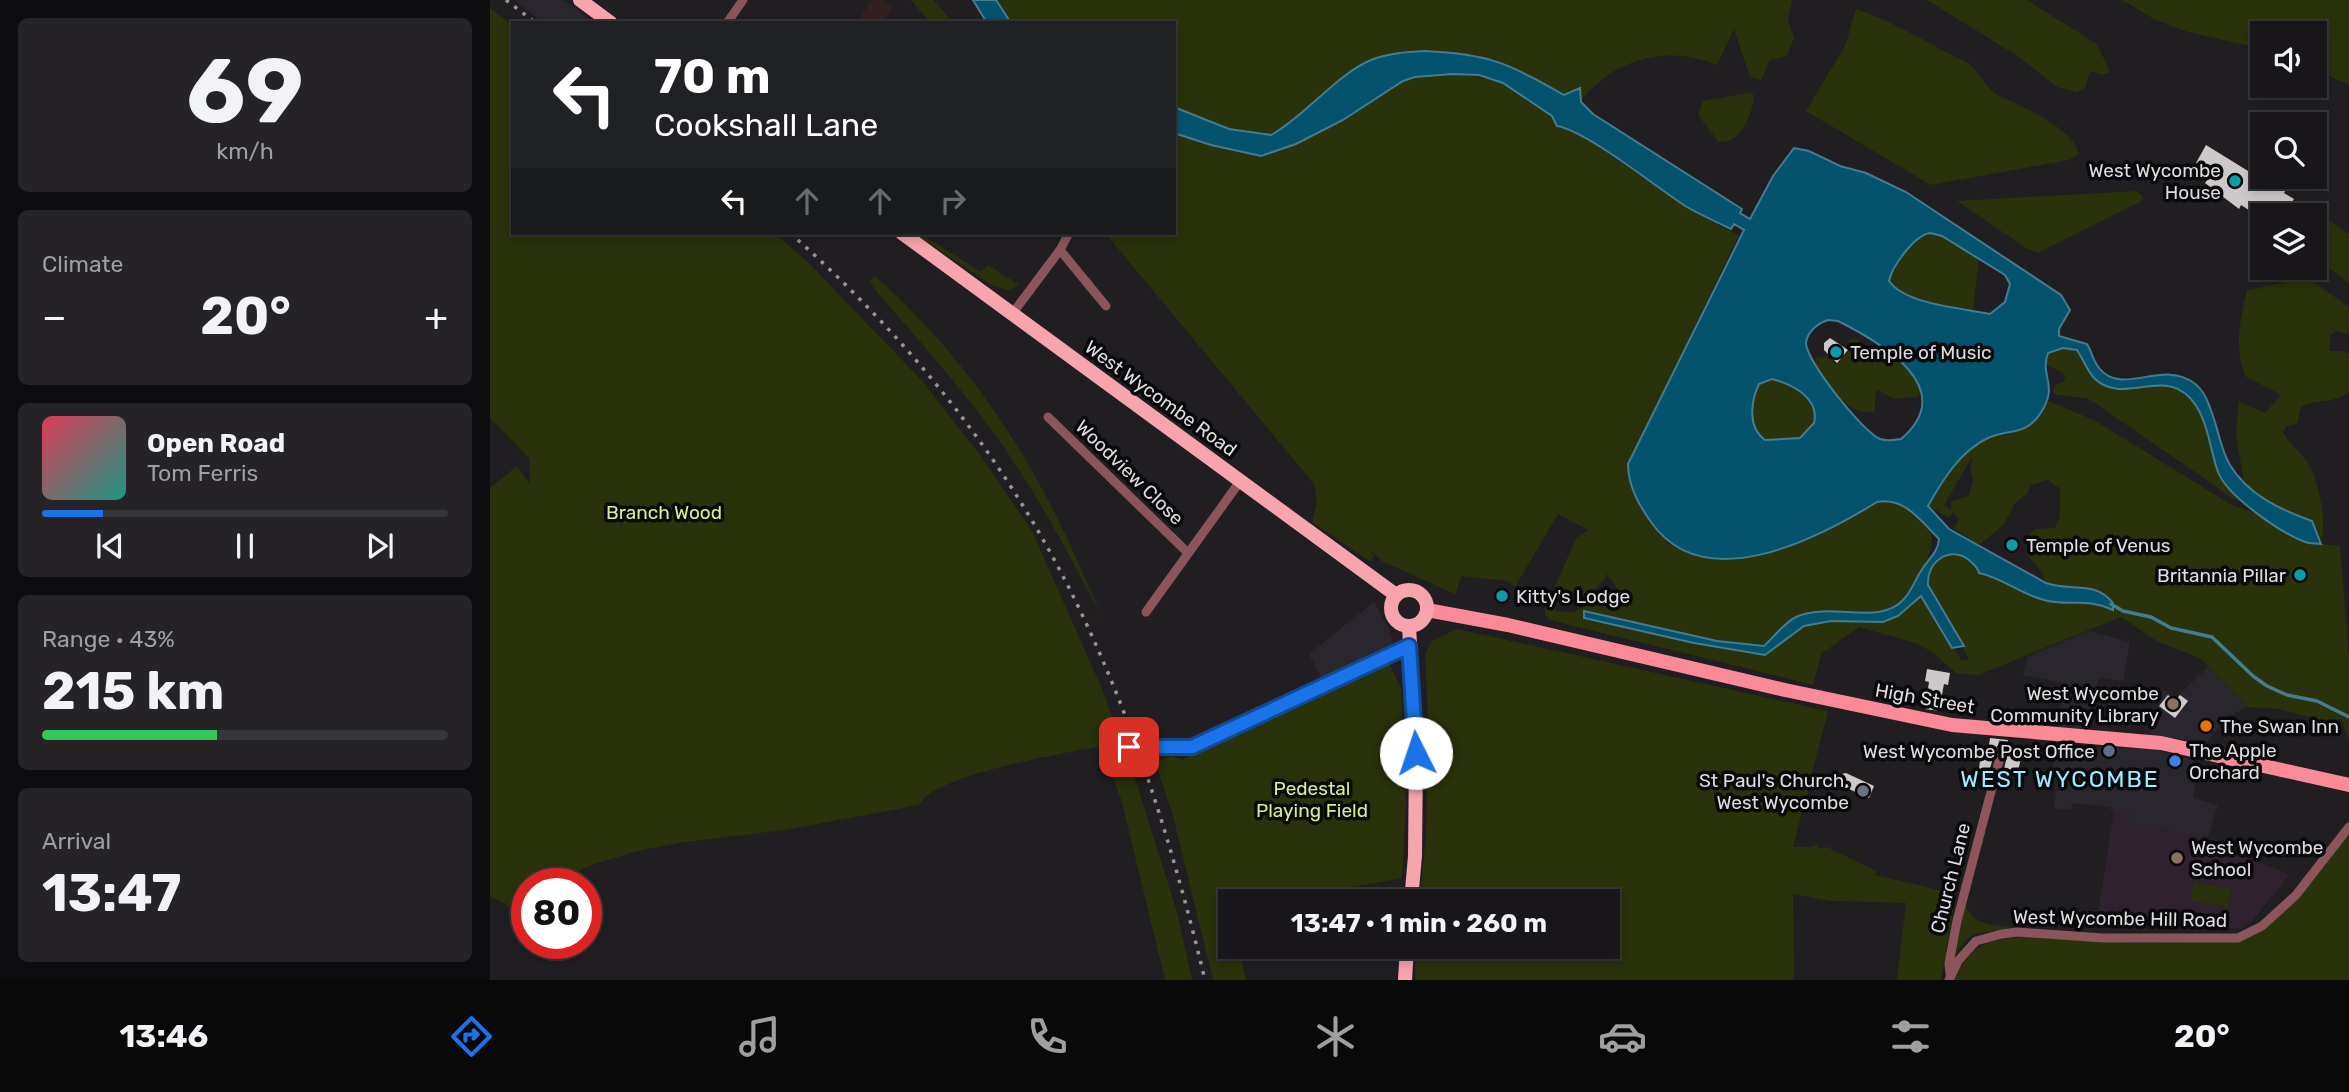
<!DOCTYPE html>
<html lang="en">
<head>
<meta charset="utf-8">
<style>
  body { margin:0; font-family:Rubik,sans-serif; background:#252326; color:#f1f3f6; height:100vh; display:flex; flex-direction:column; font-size:26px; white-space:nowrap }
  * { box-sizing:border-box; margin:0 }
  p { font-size:23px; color:#9f9fa2 }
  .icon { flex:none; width:38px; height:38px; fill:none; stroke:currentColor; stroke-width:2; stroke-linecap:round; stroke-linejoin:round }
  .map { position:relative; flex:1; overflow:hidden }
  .panel { display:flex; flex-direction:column; gap:18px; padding:18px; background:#0d0c0e; width:490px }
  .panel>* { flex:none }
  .top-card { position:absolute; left:21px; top:21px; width:665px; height:214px; border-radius:0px; box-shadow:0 4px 10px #0003,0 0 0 2px #363538; background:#202124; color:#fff; overflow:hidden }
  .buttons { position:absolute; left:1760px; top:21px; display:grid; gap:14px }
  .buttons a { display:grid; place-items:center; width:77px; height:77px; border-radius:0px; background:#181619; box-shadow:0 4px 10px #0003,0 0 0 2px #363538; font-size:35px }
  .speed { position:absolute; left:21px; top:868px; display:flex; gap:14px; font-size:35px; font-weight:700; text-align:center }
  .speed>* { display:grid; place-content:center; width:91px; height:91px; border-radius:50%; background:#181619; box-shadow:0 4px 10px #0003,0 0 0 2px #363538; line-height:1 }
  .speed .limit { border:10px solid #d22; background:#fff; color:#111 }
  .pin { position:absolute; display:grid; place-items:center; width:60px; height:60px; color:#fff; margin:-30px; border-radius:14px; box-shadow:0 4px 10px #0006 }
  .me { position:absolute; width:77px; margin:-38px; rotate:356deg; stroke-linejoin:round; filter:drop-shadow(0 0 5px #0008) }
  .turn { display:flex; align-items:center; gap:24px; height:147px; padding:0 28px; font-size:32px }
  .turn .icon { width:91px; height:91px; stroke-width:2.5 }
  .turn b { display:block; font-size:49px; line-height:60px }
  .lanes { display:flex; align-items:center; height:66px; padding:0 28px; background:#0003; justify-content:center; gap:35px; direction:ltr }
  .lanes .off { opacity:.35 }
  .big { font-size:52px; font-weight:700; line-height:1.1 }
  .panel .widget { flex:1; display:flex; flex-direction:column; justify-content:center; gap:10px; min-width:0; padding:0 24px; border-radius:10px; background:#252326 }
  .panel .dial { align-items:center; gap:0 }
  .dial b { font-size:91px; line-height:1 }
  .song { display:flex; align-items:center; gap:21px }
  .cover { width:84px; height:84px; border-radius:10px; background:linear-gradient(135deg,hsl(350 70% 55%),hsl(170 70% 35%)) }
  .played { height:7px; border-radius:4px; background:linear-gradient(90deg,#1a73e8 15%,#363538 15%) }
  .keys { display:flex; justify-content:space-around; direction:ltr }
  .heat { display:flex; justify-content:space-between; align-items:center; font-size:38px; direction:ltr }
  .charge { height:10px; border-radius:5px; background:linear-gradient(90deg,#34c759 43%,#363538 0) }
  .trip { position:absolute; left:728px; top:889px; width:402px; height:70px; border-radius:0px; background:#181619; box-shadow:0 4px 10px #0003,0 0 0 2px #363538; font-weight:700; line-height:70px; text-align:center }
  .tab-bar { display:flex; height:112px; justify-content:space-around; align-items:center; background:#0a090a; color:#9f9fa2 }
  .tab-bar .icon { width:49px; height:49px }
  .tab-bar .on { color:#1a73e8 }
  .tab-bar b { font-size:32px; color:#f1f3f6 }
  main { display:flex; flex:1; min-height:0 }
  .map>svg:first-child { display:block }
  .built { fill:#2a262e }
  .industrial { fill:#332021 }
  .education { fill:#2f212d }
  .green { fill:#29320a; fill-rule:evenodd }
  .water { fill:#04536e; stroke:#457c90; stroke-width:2; fill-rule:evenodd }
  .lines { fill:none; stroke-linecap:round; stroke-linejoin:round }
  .stream { stroke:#457c90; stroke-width:3.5 }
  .building { fill:#cdc8c9 }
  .minor-tunnel { stroke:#3c3a3d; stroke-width:9; stroke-dasharray:9 4.5; stroke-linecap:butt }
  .minor { stroke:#8b555b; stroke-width:9 }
  .primary { stroke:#fa8a98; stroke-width:14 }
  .trunk { stroke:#f7a4ad; stroke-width:14 }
  .rail { stroke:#979598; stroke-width:3.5; stroke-dasharray:3.5 7; stroke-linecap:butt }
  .route-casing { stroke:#114b97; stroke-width:18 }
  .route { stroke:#1a73e8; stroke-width:12 }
  .culture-dot { fill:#0f9aa8; stroke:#09080a; stroke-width:2.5 }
  .education-dot { fill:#8d6e63; stroke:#09080a; stroke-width:2.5 }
  .food-dot { fill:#e8710a; stroke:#09080a; stroke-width:2.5 }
  .service-dot { fill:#5c6f8a; stroke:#09080a; stroke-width:2.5 }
  .shop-dot { fill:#3f7fe0; stroke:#09080a; stroke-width:2.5 }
  .worship-dot { fill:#6b7280; stroke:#09080a; stroke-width:2.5 }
  .labels { text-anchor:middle; stroke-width:7; stroke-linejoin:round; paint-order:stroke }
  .poi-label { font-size:19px; fill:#dedcde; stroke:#09080a; text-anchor:start }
  .street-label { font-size:19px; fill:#dedcde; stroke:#09080a }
  .park-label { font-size:19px; fill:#d5f18c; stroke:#09080a }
  .quarter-label { font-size:23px; letter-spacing:2px; fill:#9fecff; stroke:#09080a }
</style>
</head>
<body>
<main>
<section class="panel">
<div class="widget dial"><b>69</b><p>km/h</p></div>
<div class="widget"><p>Climate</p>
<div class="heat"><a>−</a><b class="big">20°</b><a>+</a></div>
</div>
<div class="widget">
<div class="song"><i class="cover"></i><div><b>Open Road</b><p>Tom Ferris</p></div></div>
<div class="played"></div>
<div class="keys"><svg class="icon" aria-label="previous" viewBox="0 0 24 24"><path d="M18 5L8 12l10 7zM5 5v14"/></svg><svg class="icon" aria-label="pause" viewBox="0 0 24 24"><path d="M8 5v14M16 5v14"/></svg><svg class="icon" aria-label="next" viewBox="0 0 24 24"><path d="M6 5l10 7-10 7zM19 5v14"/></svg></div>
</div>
<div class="widget"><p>Range · 43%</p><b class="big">215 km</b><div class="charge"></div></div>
<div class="widget"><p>Arrival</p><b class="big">13:47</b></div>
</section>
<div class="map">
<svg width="1859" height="980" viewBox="0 0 1859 980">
  <rect width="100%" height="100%" fill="#201e21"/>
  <g class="built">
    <polygon points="24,0 73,0 104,23 54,23"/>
    <polygon points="884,602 899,630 903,641 901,648 895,653 833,682 819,654"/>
    <polygon points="1598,631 1640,642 1633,681 1609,678 1598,730 1567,728 1574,683 1533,675 1537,657"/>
    <polygon points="1719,666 1758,707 1737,717 1714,746 1691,739 1659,736 1674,690 1686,698"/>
    <polygon points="1565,746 1663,749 1708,762 1703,798 1728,805 1718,837 1637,825 1640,813 1620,810 1621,807 1582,803 1581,810 1564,808 1567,781 1561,780"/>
  </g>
  <polygon class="industrial" points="382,0 391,0 402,8 392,23 366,23"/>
  <polygon class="education" points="1624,810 1640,812 1637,825 1718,837 1716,843 1800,874 1762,921 1752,928 1727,929 1692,923 1686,927 1647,918 1608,915"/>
  <g class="green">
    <polygon points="421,0 443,0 464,23 440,23"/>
    <path d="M506,0H1302L1298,21L1304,38L1297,56L1280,60L1271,80L1260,77L1244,29L1227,65C1176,44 1124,59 1090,102L1004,59L905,53L879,61L809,117L781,135L739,129L684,107V23H521Z"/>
    <polygon points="1437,0 1537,0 1607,44 1620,72 1613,75 1600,71 1595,88 1586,92 1567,87 1526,55"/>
    <polygon points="1632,0 1859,0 1859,85 1825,70 1825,33 1773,33 1773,49 1698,32 1666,20"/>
    <path d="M0,8L23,25V233H284L320,264L433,382L490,455L542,531L612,689L648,788L687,912L702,980H675L631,799L617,762L608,747C571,754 445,774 429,805L295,830L188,843L148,851L101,865L63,884H37V897L22,908L0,896V488L27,466L40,485L39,458L0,418Z"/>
    <path d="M1366,9C1398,20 1425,35 1454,51C1463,56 1475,60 1483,67C1491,75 1497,90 1508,95C1530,106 1583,127 1589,154L1579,160L1441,185L1316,111L1355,46Z"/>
    <path d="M963,74C998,76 1050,92 1067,126C1088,129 1111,149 1129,161C1168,187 1206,216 1249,235L1138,464V477L1154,513L1179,544L1209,557L1265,556L1322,539L1387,502C1408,498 1442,518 1442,541C1443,553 1422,590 1414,599C1387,627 1342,600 1306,617C1294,622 1284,637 1274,646L1227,641L1094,611L1095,618L1204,643L1275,655L1314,626L1341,621L1393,622L1408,616L1431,596L1471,660L1479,659L1438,585C1435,552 1481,540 1489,573C1514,578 1532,595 1556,601C1582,606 1596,597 1623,610V602C1605,581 1580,591 1556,583L1551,571L1536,553L1540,534L1545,529L1565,528L1570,516V489L1558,480L1540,485L1538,493L1526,502L1514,524L1489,545L1464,528L1469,520L1463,511L1460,518L1438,506C1453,481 1471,449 1500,437C1505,435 1511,436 1516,435C1533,432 1550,415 1558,401L1604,420L1740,504L1774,517L1816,542L1850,546L1859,659V740L1851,719L1834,721L1789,709L1758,707L1710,658L1668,642L1631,617L1488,675L1466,673L1445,654L1428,644L1369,627L1331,654L1323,685L1060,620L1055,614V603L1061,596L1086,538L1098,530L1068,514L1025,587L1017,581L972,576L965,594L892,561L878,549L884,556L881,562L822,522L827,502L824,484L615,233H684V133L721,145L771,156L806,144L853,120L913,81L925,77ZM1482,457L1480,472L1483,479L1479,496L1461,501V510L1454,505ZM1117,574L1133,597L1100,603L1083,612L1065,611L1066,605C1087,597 1106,596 1117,574Z"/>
    <path d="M1259,93L1264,95C1264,112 1248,148 1228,141L1208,115L1213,101Z"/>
    <polygon points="1647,191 1654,198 1650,202 1548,253 1536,248 1467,201"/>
    <polygon points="1823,210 1859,234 1859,283 1825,258 1825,236 1834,224 1821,213"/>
    <polygon points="424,233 429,233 491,272 498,265 529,285 518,290 503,286"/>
    <path d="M1440,233L1452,236L1489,258L1483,310C1457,305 1416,305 1399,281C1402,266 1425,235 1440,233Z"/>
    <path d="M385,276C462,344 525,430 570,524C585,553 599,589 614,621C580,556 546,491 503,432C467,383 427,338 387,292L380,282Z"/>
    <path d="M1818,278L1859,307V334L1847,331L1840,335L1839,351H1853L1859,354V392C1845,404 1827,398 1811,407L1807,424L1796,426L1793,432C1799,443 1807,449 1815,459C1829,477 1836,518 1832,541L1822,521L1798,512L1773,498L1771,502L1757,505L1744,499L1599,399L1563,394L1565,385L1574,382L1575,376L1572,372L1555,364L1558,353L1573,348L1587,350C1593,359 1596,370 1604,378C1630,404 1666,373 1696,394C1723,412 1717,465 1741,490L1754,482L1746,435L1749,401L1775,413L1791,395L1755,376C1744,346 1750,321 1757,290Z"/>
    <path d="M1362,339L1369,340L1373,357H1378L1388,343C1408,355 1421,370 1431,391L1427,397L1404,399L1388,390L1385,394V411C1358,419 1337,382 1324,363L1327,358L1336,357L1345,364L1360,350L1358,342Z"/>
    <path d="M1282,379C1302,384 1330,398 1324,423L1310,438L1275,440C1257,427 1262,402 1269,384Z"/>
    <polygon points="967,629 1338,711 1303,847 1321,847 1327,844 1328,848 1337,847 1386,871 1385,875 1466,894 1451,980 1407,980 1416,903 1340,901 1303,894 1304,980 925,980 926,947 1118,947 1118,901 930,901 936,832 938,721 935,654 942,641"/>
    <polygon points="899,663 911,688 916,807 912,878 786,901 740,901 740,947 748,947 756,980 723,980 683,816 665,762 682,756 692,760 767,720"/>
    <path d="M1859,833V980H1464C1480,947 1493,941 1528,937L1639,943L1743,942L1771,929Z"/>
    <polygon points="1704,882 1741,889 1738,907 1700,901"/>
    <path d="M1474,902C1482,924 1499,925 1520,927C1491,940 1486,920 1464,958Z"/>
  </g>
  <g class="water">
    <polygon points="483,0 506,0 521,23 497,23"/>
    <path d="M935,51C999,54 1019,63 1074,95L1090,88L1091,102L1103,114L1252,209L1250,213L1260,219L1283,176L1304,148L1319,151L1350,166L1376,173L1416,192L1571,295L1580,310L1569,329V336L1597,344C1602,352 1603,361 1609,368C1632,397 1672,359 1704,383C1716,392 1719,405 1724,419C1729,434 1732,452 1740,465C1758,495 1791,510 1822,521L1831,544C1826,543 1820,544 1815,542C1791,533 1737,496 1728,472C1719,447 1718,416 1699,397C1671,368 1632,406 1604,378C1597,370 1593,359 1587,350L1573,348L1558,353C1549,377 1570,384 1550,414C1536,436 1517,429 1498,438C1470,451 1452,481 1438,506L1459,529L1556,583C1582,592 1605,580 1623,603V610C1595,597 1579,607 1554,600C1530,594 1513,578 1489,573C1487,566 1484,565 1479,560C1460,545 1436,562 1438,585L1474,646L1462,648L1431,596L1408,616L1393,622L1341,621L1314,626L1275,655L1204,643L1094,618V611L1227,641L1274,646C1284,637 1295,622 1306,617C1342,601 1389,627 1414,599C1422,590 1425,580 1431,571C1438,559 1448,553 1449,539C1431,521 1415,497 1387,502C1327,539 1214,598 1161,522C1149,505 1138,486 1138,464L1254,230L1244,224L1241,229C1226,222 1211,215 1197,207C1167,188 1097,131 1067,126L1062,116L1013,83L989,75L963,74L925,77L913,81L853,120L806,144L771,156L721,145L684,133V107L739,129L781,135C815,116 847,74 881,60C899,53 916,52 935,51ZM1440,233L1452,236L1515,275L1520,284L1515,302L1500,314C1473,308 1416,305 1399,281C1402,266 1425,235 1440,233ZM1338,320L1348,321C1390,342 1471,388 1411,439C1405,440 1396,441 1390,439C1373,432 1316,361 1316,343C1317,332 1328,323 1338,320ZM1282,379C1302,384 1330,398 1324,423L1310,438L1275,440C1257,427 1261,401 1269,384Z"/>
  </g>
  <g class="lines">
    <polyline class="stream" points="1621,604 1633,611 1661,617 1681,628 1722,637 1763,676 1777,686 1797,695 1827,701 1859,717"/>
  </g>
  <g class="building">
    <polygon points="1716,145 1784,187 1790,177 1804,177 1794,193 1804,199 1794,215 1782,215 1774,210 1770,217 1751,205 1749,209 1715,183 1718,179 1712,175 1716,169 1706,163"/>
    <polygon points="1340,338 1358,350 1347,363 1334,350 1334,343"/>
    <polygon points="1437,669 1460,673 1458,685 1454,684 1449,711 1435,709 1439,682 1435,681"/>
    <polygon points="1678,695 1685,701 1690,695 1698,701 1685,718 1669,706"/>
    <polygon points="1500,738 1518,740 1517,746 1513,743 1507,746 1499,771 1489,770 1491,751 1498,752"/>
    <polygon points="1519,748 1526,749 1524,757 1531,758 1528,771 1514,769"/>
    <polygon points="1356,773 1384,786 1379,798 1350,785 1346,780 1347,775"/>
  </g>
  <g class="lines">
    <polyline class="minor-tunnel" points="1512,750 1514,738"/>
    <g class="minor">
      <polyline points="237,23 253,0"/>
      <polyline points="570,250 616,306"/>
      <polyline points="522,314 570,250 579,233"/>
      <polyline points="558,417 698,553"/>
      <polyline points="656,612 751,480"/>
      <polyline points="640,747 702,747 919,646"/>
      <polyline points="1460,974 1459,963 1467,921 1512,750"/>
      <polyline points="1459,980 1468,961 1486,941 1512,934 1527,932 1613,938 1748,938 1772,926 1806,895 1859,827"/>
    </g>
    <polyline class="primary" points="937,610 1018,625 1295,690 1462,725 1671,743 1859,785"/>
    <g class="trunk">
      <polyline points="90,0 121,23"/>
      <polyline points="412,233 906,595"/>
      <circle cx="919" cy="608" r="18"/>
      <polyline points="919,626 926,753 925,856 921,901"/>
      <polyline points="915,980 917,947"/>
    </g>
    <g class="rail">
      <polyline points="16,0 46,23"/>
      <path d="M300,233C400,321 489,426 555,543C631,678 679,830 715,980"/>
    </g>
  </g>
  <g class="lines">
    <defs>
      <polyline id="route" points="639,747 702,747 919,646 926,753"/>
    </defs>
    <use href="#route" class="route-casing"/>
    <use href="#route" class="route"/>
  </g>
  <g class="culture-dot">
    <circle cx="1745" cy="181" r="7"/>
    <circle cx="1346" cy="352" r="7"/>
    <circle cx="1522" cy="545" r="7"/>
    <circle cx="1810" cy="575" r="7"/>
    <circle cx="1012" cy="596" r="7"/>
  </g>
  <g class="education-dot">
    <circle cx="1683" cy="704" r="7"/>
    <circle cx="1687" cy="858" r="7"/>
  </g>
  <circle class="food-dot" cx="1716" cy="726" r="7"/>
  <circle class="service-dot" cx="1619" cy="751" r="7"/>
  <circle class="shop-dot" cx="1685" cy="761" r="7"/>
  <circle class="worship-dot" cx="1373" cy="791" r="7"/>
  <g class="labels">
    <g class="poi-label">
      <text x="1731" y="177" text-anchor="end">West Wycombe<tspan x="1731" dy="22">House</tspan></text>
      <text x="1360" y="359">Temple of Music</text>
      <text x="1536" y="552">Temple of Venus</text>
      <text x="1796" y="582" text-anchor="end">Britannia Pillar</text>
      <text x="1026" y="603">Kitty's Lodge</text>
      <text x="1669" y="700" text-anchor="end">West Wycombe<tspan x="1669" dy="22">Community Library</tspan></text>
      <text x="1730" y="733">The Swan Inn</text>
      <text x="1699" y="757">The Apple<tspan x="1699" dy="22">Orchard</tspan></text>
      <text x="1605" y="758" text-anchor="end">West Wycombe Post Office</text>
      <text x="1359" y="787" text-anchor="end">St Paul's Church,<tspan x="1359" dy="22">West Wycombe</tspan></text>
      <text x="1701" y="854">West Wycombe<tspan x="1701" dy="22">School</tspan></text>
    </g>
    <g class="street-label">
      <text transform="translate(671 398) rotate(36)" y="7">West Wycombe Road</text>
      <text transform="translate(640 472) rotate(44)" y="7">Woodview Close</text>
      <text transform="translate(1435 698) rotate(10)" y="7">High Street</text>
      <text transform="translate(1460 878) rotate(-76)" y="7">Church Lane</text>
      <text transform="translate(1630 918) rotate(1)" y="7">West Wycombe Hill Road</text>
    </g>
    <g class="park-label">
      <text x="174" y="519">Branch Wood</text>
      <text x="822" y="795">Pedestal<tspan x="822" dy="22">Playing Field</tspan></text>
    </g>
    <g class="quarter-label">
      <text x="1570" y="787">WEST WYCOMBE</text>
    </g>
  </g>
</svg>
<div class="buttons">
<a><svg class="icon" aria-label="sound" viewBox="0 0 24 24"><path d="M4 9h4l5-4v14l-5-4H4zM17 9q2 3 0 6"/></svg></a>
<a><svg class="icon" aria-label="search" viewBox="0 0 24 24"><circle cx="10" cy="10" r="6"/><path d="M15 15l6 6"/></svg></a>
<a><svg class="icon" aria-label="layers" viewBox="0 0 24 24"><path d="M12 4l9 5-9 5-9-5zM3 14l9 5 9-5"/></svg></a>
</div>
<div class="speed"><div class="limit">80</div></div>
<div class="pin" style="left:639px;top:747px;background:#d93025"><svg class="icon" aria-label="arrive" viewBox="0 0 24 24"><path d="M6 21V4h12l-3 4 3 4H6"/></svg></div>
<svg class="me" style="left:926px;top:753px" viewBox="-20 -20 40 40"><circle r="19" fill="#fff"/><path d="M0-13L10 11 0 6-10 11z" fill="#1a73e8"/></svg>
<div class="trip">13:47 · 1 min · 260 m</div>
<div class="top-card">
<div class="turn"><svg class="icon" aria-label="left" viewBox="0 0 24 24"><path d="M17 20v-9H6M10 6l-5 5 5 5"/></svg><div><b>70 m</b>Cookshall Lane</div></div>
<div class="lanes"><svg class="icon" aria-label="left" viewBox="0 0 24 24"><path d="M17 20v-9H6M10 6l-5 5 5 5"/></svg><svg class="icon off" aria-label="ahead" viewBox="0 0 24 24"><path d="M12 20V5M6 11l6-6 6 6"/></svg><svg class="icon off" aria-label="ahead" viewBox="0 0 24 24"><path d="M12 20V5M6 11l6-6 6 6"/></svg><svg class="icon off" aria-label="right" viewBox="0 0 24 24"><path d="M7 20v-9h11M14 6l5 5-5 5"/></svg></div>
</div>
</div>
</main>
<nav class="tab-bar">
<b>13:46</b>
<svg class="icon on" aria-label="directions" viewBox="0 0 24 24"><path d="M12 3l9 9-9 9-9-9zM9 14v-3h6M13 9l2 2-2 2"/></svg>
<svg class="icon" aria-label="music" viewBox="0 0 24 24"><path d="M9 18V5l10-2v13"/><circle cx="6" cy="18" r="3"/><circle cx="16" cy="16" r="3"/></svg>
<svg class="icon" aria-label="phone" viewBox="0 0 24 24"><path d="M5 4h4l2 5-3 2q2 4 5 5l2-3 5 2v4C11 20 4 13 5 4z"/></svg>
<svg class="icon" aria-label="climate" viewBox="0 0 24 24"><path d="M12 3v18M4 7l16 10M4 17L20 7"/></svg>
<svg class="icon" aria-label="car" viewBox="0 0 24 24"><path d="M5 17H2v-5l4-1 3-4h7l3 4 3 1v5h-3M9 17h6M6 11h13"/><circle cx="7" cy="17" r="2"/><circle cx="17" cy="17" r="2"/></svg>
<svg class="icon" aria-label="filters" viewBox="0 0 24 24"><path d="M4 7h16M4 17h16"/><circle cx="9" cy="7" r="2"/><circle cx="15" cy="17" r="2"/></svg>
<b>20°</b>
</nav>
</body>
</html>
